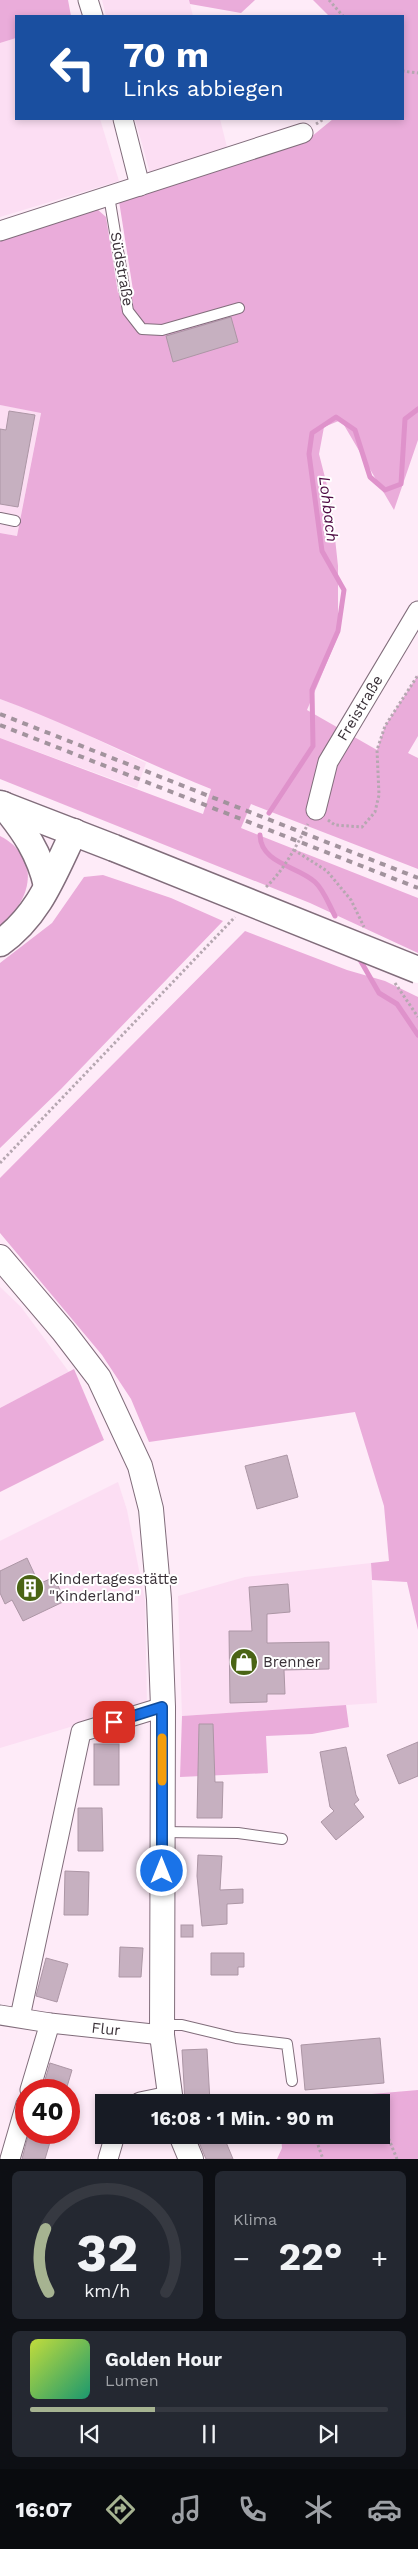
<!DOCTYPE html>
<html lang="de">
<head>
<meta charset="utf-8">
<style>
  body { margin:0; font-family:"Work Sans",sans-serif; background:#242831; color:#f1f3f6; height:100vh; display:flex; flex-direction:column; font-size:19px; white-space:nowrap }
  * { box-sizing:border-box; margin:0 }
  p { font-size:16px; color:#9ea1a6 }
  .icon { flex:none; width:28px; height:28px; fill:none; stroke:currentColor; stroke-width:2; stroke-linecap:round; stroke-linejoin:round }
  .map { position:relative; height:2159px; overflow:hidden }
  .details { display:flex; flex-direction:column; gap:12px; padding:12px; background:#0d0f14; flex:1 }
  .details>* { flex:none }
  .guide { position:absolute; left:15px; top:15px; width:389px; height:105px; border-radius:0px; box-shadow:0 2px 8px #0003; background:#1a4fa0; color:#fff; overflow:hidden }
  .speed { position:absolute; left:15px; top:2079px; display:flex; gap:10px; font-size:25px; font-weight:700; text-align:center }
  .speed>* { display:grid; place-content:center; width:65px; height:65px; border-radius:50%; background:#171b24; box-shadow:0 2px 8px #0003; line-height:1 }
  .speed .limit { border:8px solid #d22; background:#fff; color:#111 }
  .pin { position:absolute; display:grid; place-items:center; width:42px; height:42px; color:#fff; margin:-21px; border-radius:10px; box-shadow:0 2px 8px #0006 }
  .me { position:absolute; width:55px; margin:-28px; rotate:0deg; stroke-linejoin:round; filter:drop-shadow(0 0 4px #0008) }
  .turn { display:flex; align-items:center; gap:18px; height:105px; padding:0 25px; font-size:22px }
  .turn .icon { width:65px; height:65px; stroke-width:2.5 }
  .turn b { display:block; font-size:35px; line-height:42px }
  .big { font-size:38px; font-weight:700; line-height:1.1 }
  .details .tile { flex:1; display:flex; flex-direction:column; justify-content:center; gap:8px; min-width:0; padding:0 18px; border-radius:8px; background:#242831 }
  .details .dial { align-items:center; gap:0 }
  .dial svg { height:130px; overflow:visible; fill:none; stroke:#363941; stroke-width:7; stroke-linecap:round; text-anchor:middle }
  .dial text { fill:#f1f3f6; stroke:none }
  .song { display:flex; align-items:center; gap:15px }
  .cover { width:60px; height:60px; border-radius:8px; background:linear-gradient(135deg,hsl(70 70% 55%),hsl(160 70% 35%)) }
  .played { height:5px; border-radius:2px; background:linear-gradient(90deg,#a6b391 35%,#363941 35%) }
  .keys { display:flex; justify-content:space-around; direction:ltr }
  .heat { display:flex; justify-content:space-between; align-items:center; font-size:28px; direction:ltr }
  .details .tiles { flex:1; display:grid; gap:12px; grid-template-columns:1fr 1fr }
  .tile:last-child { grid-column:span 2 }
  .trip { position:absolute; left:95px; top:2094px; width:295px; height:50px; border-radius:0px; background:#171b24; box-shadow:0 2px 8px #0003; font-weight:700; line-height:50px; text-align:center }
  .dock { display:flex; height:80px; justify-content:space-around; align-items:center; background:#090b0e; color:#9ea1a6 }
  .dock .icon { width:35px; height:35px }
  .dock .active { color:#a6b391 }
  .dock b { font-size:22px; color:#f1f3f6 }
  .map>svg:first-child { display:block }
  .built { fill:#fcdef3 }
  .green { fill:#eaacda }
  .lines { fill:none; stroke-linecap:round; stroke-linejoin:round }
  .stream { stroke:#df92cb; stroke-width:5 }
  .building { fill:#c6b0c0; stroke:#ac96a5 }
  .service-casing { stroke:#816d7b; stroke-width:12 }
  .minor-casing { stroke:#816d7b; stroke-width:21 }
  .tertiary-casing { stroke:#816d7b; stroke-width:26 }
  .secondary-casing { stroke:#816d7b; stroke-width:29 }
  .path { stroke:#b6a7b1; stroke-width:3; stroke-dasharray:2.5 2.5; stroke-linecap:butt }
  .service { stroke:#fff; stroke-width:10 }
  .minor { stroke:#fff; stroke-width:19 }
  .tertiary { stroke:#fff; stroke-width:24 }
  .secondary { stroke:#fff; stroke-width:26 }
  .rail { stroke:#a2939d; stroke-width:4; stroke-dasharray:6 6; stroke-linecap:butt }
  .secondary-bridge-casing { stroke:#816d7b; stroke-width:29; stroke-linecap:butt }
  .secondary-bridge { stroke:#fff; stroke-width:26 }
  .route-casing { stroke:#114b97; stroke-width:12 }
  .route { stroke:#1a73e8; stroke-width:9 }
  .slow { stroke:#f59e0b; stroke-width:9 }
  .labels { text-anchor:middle; stroke-width:4; stroke-linejoin:round; paint-order:stroke }
  .street-label { font-size:15px; fill:#3a3138; stroke:#fff }
  .poi-label { font-size:15px; fill:#3a3138; stroke:#fff; text-anchor:start }
  .water-label { font-size:16px; font-style:italic; fill:#4d0942; stroke:#fff }
</style>
</head>
<body>
<div class="map">
<svg width="418" height="2159" viewBox="0 0 418 2159">
  <rect width="100%" height="100%" fill="#feebf8"/>
  <g class="built">
    <polygon points="102,0 189,0 193,16 106,16"/>
    <polygon points="16,38 16,119 100,119 119,181 0,217 0,43"/>
    <polygon points="135,119 220,119 227,147 150,173"/>
    <polygon points="0,405 41,412 17,536 0,533"/>
    <polygon points="0,699 48,716 146,763 137,788 0,738"/>
    <polygon points="0,1287 21,1307 69,1372 0,1408"/>
    <polygon points="118,1482 127,1510 145,1600 147,1704 0,1748 0,1541"/>
    <polygon points="371,1563 377,1703 182,1716 178,1596 245,1577"/>
  </g>
  <g class="green">
    <polygon points="0,0 68,0 71,16 16,16 16,38 0,43"/>
    <polygon points="189,0 255,0 241,13 190,4"/>
    <path d="M313,0H418V440L394,510L341,420L324,427L319,454L331,501L338,566V636L307,710L377,750L385,726L418,675V736L408,753L418,758V869L251,804L241,828L418,898V953L310,903L0,779V738L203,814L211,789C140,761 72,725 0,699V533L17,536L41,413L0,405V239L97,209L106,217L118,293L133,290L119,201L311,137L333,119H402V16H329Z"/>
    <path d="M0,836C42,858 32,900 0,926Z"/>
    <polygon points="103,875 171,898 223,921 61,1089 0,1148 0,963 52,923 84,877"/>
    <polygon points="245,931 347,970 385,981 418,997 418,1630 407,1582 372,1580 371,1563 389,1561 384,1506 355,1412 149,1442 131,1399 102,1355 0,1233 0,1178"/>
    <polygon points="74,1369 104,1440 0,1492 0,1408"/>
    <polygon points="346,1705 349,1727 312,1734 266,1736 268,1773 180,1777 182,1716"/>
    <polygon points="418,2090 418,2159 277,2159 282,2148 281,2135 381,2135 381,2102 279,2102"/>
  </g>
  <g class="lines">
    <g class="stream">
      <polyline points="269,813 313,746 312,690 338,631 344,590 322,551 309,454 312,433 336,417 355,430 370,477 385,490 401,484 405,419 418,409"/>
      <path d="M260,835C261,864 298,866 315,882C324,890 329,905 335,916"/>
      <polyline points="359,958 379,993 397,1004 418,1035"/>
    </g>
  </g>
  <g class="building">
    <polygon points="231,317 238,342 173,362 166,336"/>
    <polygon points="9,411 35,415 18,507 0,504 0,429 6,430"/>
    <polygon points="287,1455 298,1497 257,1509 245,1466"/>
    <polygon points="27,1558 39,1584 54,1577 65,1601 23,1621 12,1600 5,1604 0,1593 0,1571"/>
    <polygon points="288,1584 290,1612 267,1614 267,1643 329,1642 329,1669 284,1670 285,1694 267,1694 267,1702 230,1703 229,1631 252,1631 249,1587"/>
    <polygon points="199,1724 213,1724 215,1782 223,1782 222,1818 197,1818"/>
    <polygon points="418,1742 418,1776 399,1784 387,1755"/>
    <rect x="94" y="1744" width="25" height="41"/>
    <polygon points="346,1747 356,1795 359,1800 354,1804 364,1817 336,1840 321,1822 334,1811 330,1807 320,1752"/>
    <polygon points="78,1808 102,1808 103,1851 78,1851"/>
    <polygon points="198,1855 222,1856 220,1890 243,1889 243,1903 227,1904 227,1924 202,1926 197,1876"/>
    <polygon points="65,1871 89,1872 88,1915 64,1915"/>
    <rect x="181" y="1925" width="12" height="12"/>
    <polygon points="120,1947 143,1948 141,1977 119,1977"/>
    <polygon points="211,1953 244,1953 244,1967 238,1967 238,1975 211,1975"/>
    <polygon points="46,1958 68,1964 57,2002 36,1996"/>
    <polygon points="380,2038 384,2083 305,2090 301,2045"/>
    <polygon points="207,2049 210,2102 185,2102 182,2050"/>
    <polygon points="50,2063 72,2070 66,2090 42,2090"/>
    <polygon points="29,2132 53,2132 45,2159 22,2159"/>
    <polygon points="196,2135 223,2135 233,2159 206,2159"/>
  </g>
  <g class="lines">
    <defs>
      <g id="service">
        <polyline points="109,196 128,311 142,329 162,330 239,308"/>
        <polyline points="0,518 15,521"/>
        <polyline points="162,1832 238,1833 282,1839"/>
        <polyline points="162,2025 182,2025 236,2038 287,2044 292,2081"/>
      </g>
      <g id="minor">
        <polyline points="88,0 93,16"/>
        <polyline points="123,119 140,186"/>
        <polyline points="0,231 303,133"/>
        <polyline points="316,810 328,762 418,611"/>
        <polyline points="0,2015 50,2023 162,2035"/>
        <polyline points="20,2017 81,1732 163,1707"/>
        <polyline points="30,2090 50,2023"/>
        <polyline points="140,2102 169,2096"/>
        <polyline points="10,2159 26,2104"/>
        <polyline points="108,2159 115,2135"/>
      </g>
      <g id="tertiary">
        <polyline points="0,1257 63,1331 99,1378 140,1466 151,1509 159,1599 163,1707 162,2035 171,2102"/>
        <polyline points="181,2135 191,2159"/>
      </g>
      <g id="secondary">
        <polyline points="0,804 114,848"/>
        <path d="M3,805C24,830 40,854 47,886"/>
        <path d="M0,943C39,916 54,873 74,832"/>
      </g>
    </defs>
    <use href="#service" class="service-casing"/>
    <use href="#minor" class="minor-casing"/>
    <use href="#tertiary" class="tertiary-casing"/>
    <use href="#secondary" class="secondary-casing"/>
    <g class="path">
      <polyline points="329,0 343,16"/>
      <polyline points="402,71 418,73"/>
      <polyline points="316,124 324,119"/>
      <polyline points="328,820 335,825 362,827 375,812 379,795 377,750 385,726 418,675"/>
      <polyline points="294,850 327,871 351,900 364,927"/>
      <path d="M266,887C285,869 296,846 308,824"/>
      <polyline points="395,983 418,1017"/>
      <polyline points="0,1163 235,917"/>
      <polyline points="381,2120 397,2159"/>
      <polyline points="318,2145 323,2159"/>
    </g>
    <use href="#service" class="service"/>
    <use href="#minor" class="minor"/>
    <use href="#tertiary" class="tertiary"/>
    <use href="#secondary" class="secondary"/>
    <g class="rail">
      <polyline points="0,714 418,878"/>
      <polyline points="0,725 418,888"/>
    </g>
    <defs>
      <polyline id="secondary-bridge" points="114,848 418,970"/>
    </defs>
    <use href="#secondary-bridge" class="secondary-bridge-casing"/>
    <use href="#secondary-bridge" class="secondary-bridge"/>
  </g>
  <g class="lines">
    <defs>
      <polyline id="route" points="114,1722 162,1707 162,1871"/>
    </defs>
    <use href="#route" class="route-casing"/>
    <use href="#route" class="route"/>
    <polyline class="slow" points="162,1781 162,1738"/>
  </g>
  <defs>
    <symbol id="building-disc" viewBox="-11 -11 22 22"><circle r="9.5" fill="#4a6415" stroke="#fff"/><path d="M-4-6H4V6H1V3H-1V6H-4ZM-2.5-4.3h1.7v1.8h-1.7ZM.8-4.3h1.7v1.8H.8ZM-2.5-1h1.7V.8h-1.7ZM.8-1h1.7V.8H.8Z" fill="#fff"/></symbol>
    <symbol id="shop-disc" viewBox="-11 -11 22 22"><circle r="9.5" fill="#4a6415" stroke="#fff"/><path d="M-5-2.5h2.3a2.7 3.5 0 0 1 5.4 0H5L5.5 6h-11ZM-1.5-2.5h3a1.5 2.3 0 0 0-3 0Z" fill="#fff"/></symbol>
  </defs>
  <g fill-rule="evenodd">
    <use href="#building-disc" x="14" y="1572" width="32" height="32"/>
    <use href="#shop-disc" x="228" y="1646" width="32" height="32"/>
  </g>
  <g class="labels">
    <g class="street-label">
      <text transform="translate(122 269) rotate(80)" y="5">Südstraße</text>
      <text transform="translate(360 708) rotate(-59)" y="5">Freistraße</text>
      <text transform="translate(106 2029) rotate(6)" y="5">Flur</text>
    </g>
    <g class="poi-label">
      <text x="49" y="1584">Kindertagesstätte<tspan x="49" dy="17">"Kinderland"</tspan></text>
      <text x="263" y="1667">Brenner</text>
    </g>
    <g class="water-label">
      <text transform="translate(329 509) rotate(83)" y="6">Lohbach</text>
    </g>
  </g>
</svg>
<div class="speed"><div class="limit">40</div></div>
<div class="pin" style="left:114px;top:1722px;background:#d93025"><svg class="icon" aria-label="arrive" viewBox="0 0 24 24"><path d="M6 21V4h12l-3 4 3 4H6"/></svg></div>
<svg class="me" style="left:162px;top:1871px" viewBox="-20 -20 40 40"><circle r="17" fill="#1a73e8" stroke="#fff" stroke-width="3"/><path d="M0-11L8 9 0 5-8 9z" fill="#fff"/></svg>
<div class="trip">16:08 · 1 Min. · 90 m</div>
<div class="guide">
<div class="turn"><svg class="icon" aria-label="left" viewBox="0 0 24 24"><path d="M17 20v-9H6M10 6l-5 5 5 5"/></svg><div><b>70 m</b>Links abbiegen</div></div>
</div>
</div>
<section class="details">
<div class="tiles">
<div class="tile dial"><svg viewBox="0 0 100 80">
<path d="M14 69A42 42 0 1 1 86 69"/>
<path d="M14 69A42 42 0 0 1 12 30" stroke="#a6b391"/>
<text x="50" y="56" font-size="32" font-weight="700">32</text>
<text x="50" y="72" font-size="11">km/h</text>
</svg></div>
<div class="tile"><p>Klima</p>
<div class="heat"><a>−</a><b class="big">22°</b><a>+</a></div>
</div>
<div class="tile">
<div class="song"><i class="cover"></i><div><b>Golden Hour</b><p>Lumen</p></div></div>
<div class="played"></div>
<div class="keys"><svg class="icon" aria-label="previous" viewBox="0 0 24 24"><path d="M18 5L8 12l10 7zM5 5v14"/></svg><svg class="icon" aria-label="pause" viewBox="0 0 24 24"><path d="M8 5v14M16 5v14"/></svg><svg class="icon" aria-label="next" viewBox="0 0 24 24"><path d="M6 5l10 7-10 7zM19 5v14"/></svg></div>
</div>
</div>
</section>
<nav class="dock">
<b>16:07</b>
<svg class="icon active" aria-label="directions" viewBox="0 0 24 24"><path d="M12 3l9 9-9 9-9-9zM9 14v-3h6M13 9l2 2-2 2"/></svg>
<svg class="icon" aria-label="music" viewBox="0 0 24 24"><path d="M9 18V5l10-2v13"/><circle cx="6" cy="18" r="3"/><circle cx="16" cy="16" r="3"/></svg>
<svg class="icon" aria-label="phone" viewBox="0 0 24 24"><path d="M5 4h4l2 5-3 2q2 4 5 5l2-3 5 2v4C11 20 4 13 5 4z"/></svg>
<svg class="icon" aria-label="climate" viewBox="0 0 24 24"><path d="M12 3v18M4 7l16 10M4 17L20 7"/></svg>
<svg class="icon" aria-label="car" viewBox="0 0 24 24"><path d="M5 17H2v-5l4-1 3-4h7l3 4 3 1v5h-3M9 17h6M6 11h13"/><circle cx="7" cy="17" r="2"/><circle cx="17" cy="17" r="2"/></svg>
</nav>
</body>
</html>
